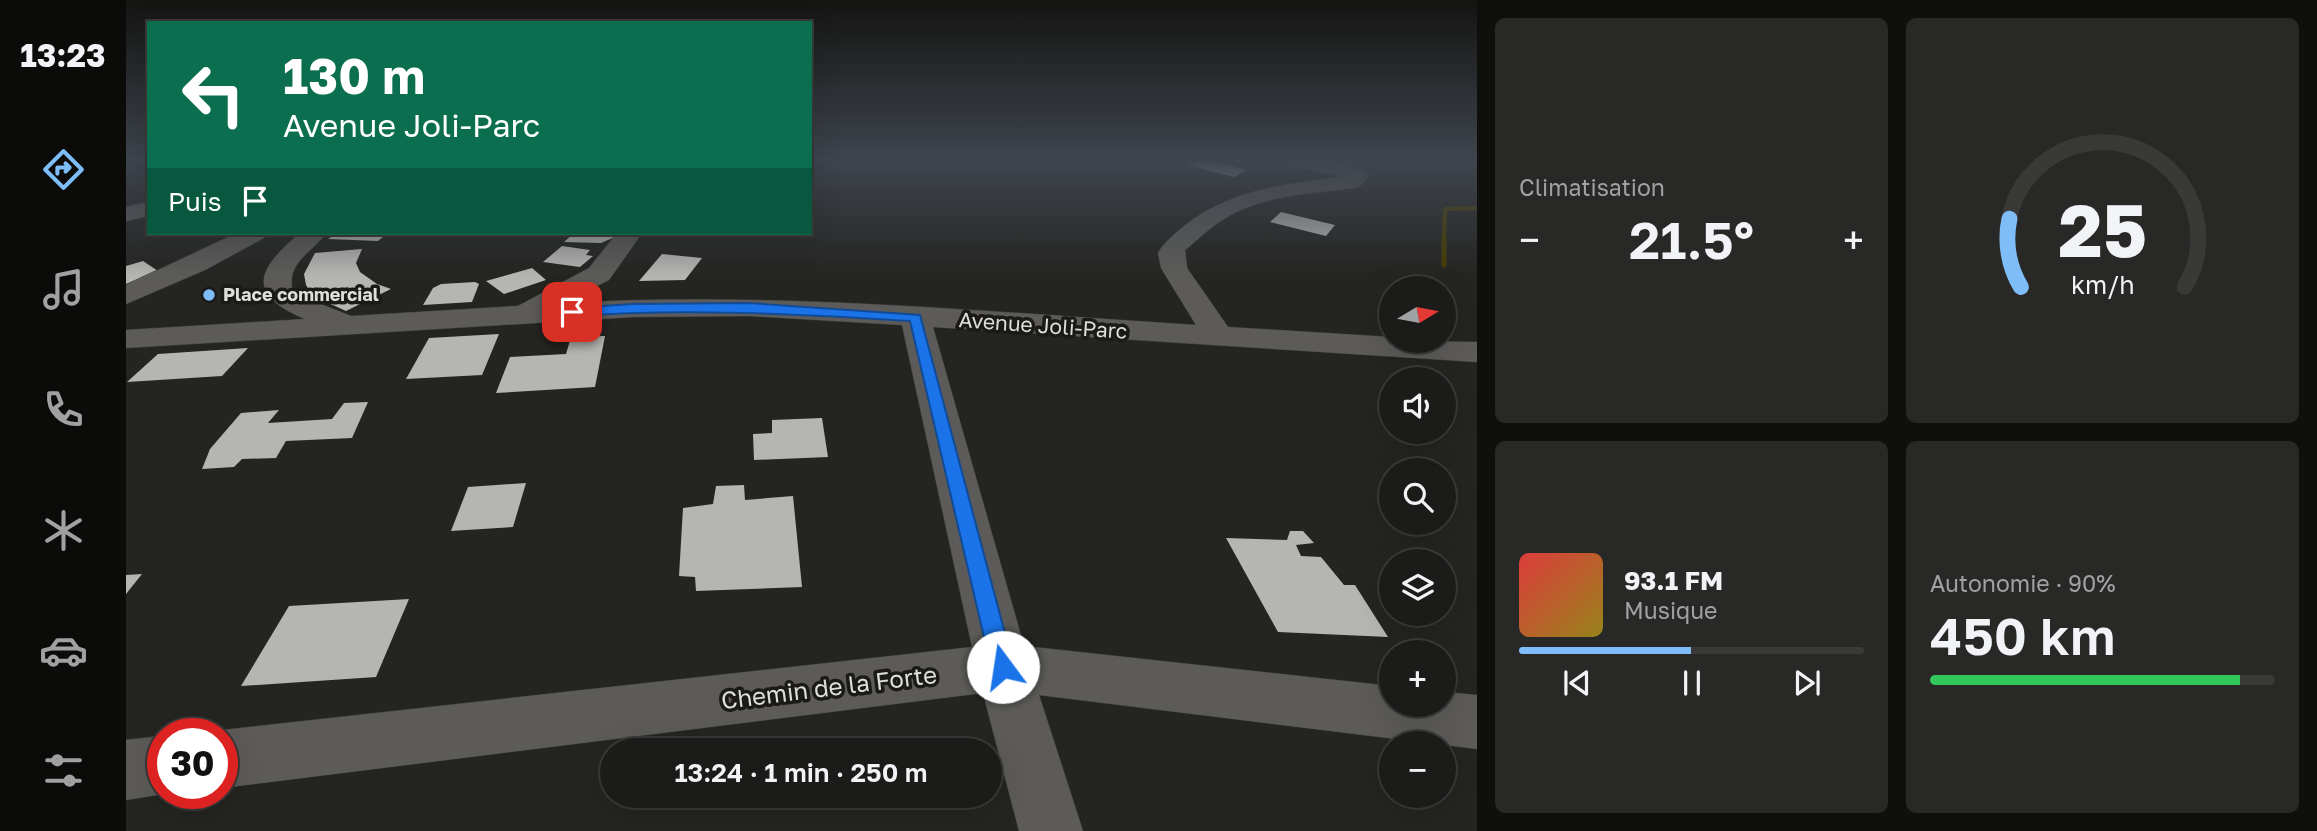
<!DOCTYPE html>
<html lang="fr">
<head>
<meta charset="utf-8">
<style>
  body { margin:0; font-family:"Golos Text",sans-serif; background:#282826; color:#f1f3f6; height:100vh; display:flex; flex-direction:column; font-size:26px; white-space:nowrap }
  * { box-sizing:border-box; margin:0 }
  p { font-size:23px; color:#a0a1a2 }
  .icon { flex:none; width:38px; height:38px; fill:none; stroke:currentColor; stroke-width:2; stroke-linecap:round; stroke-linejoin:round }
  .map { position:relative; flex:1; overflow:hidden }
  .sheet { display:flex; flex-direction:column; gap:18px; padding:18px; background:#0f0f0e; width:840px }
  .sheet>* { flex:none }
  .hud { position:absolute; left:21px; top:21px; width:665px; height:214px; border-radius:0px; box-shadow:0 7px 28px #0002,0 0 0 2px #393938; background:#0b6e4f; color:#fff; overflow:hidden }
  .needle { width:46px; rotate:80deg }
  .controls { position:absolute; left:1253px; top:276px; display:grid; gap:14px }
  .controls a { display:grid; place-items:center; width:77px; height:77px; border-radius:50%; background:#1b1b19; box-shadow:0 7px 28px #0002,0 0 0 2px #393938; font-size:35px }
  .speed { position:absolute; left:21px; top:718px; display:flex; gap:14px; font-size:35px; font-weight:700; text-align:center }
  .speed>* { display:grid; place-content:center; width:91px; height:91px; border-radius:50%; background:#1b1b19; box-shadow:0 7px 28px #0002,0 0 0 2px #393938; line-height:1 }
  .speed .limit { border:10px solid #d22; background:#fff; color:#111 }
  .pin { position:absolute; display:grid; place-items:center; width:60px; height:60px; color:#fff; margin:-30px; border-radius:14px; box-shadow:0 4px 10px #0006 }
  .me { position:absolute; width:77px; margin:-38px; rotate:346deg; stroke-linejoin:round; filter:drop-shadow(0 0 5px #0008) }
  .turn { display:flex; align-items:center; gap:24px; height:147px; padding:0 21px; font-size:32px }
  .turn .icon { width:91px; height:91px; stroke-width:2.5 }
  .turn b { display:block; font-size:49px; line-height:60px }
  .then { display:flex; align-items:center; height:66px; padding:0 21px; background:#0003; gap:14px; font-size:26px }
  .big { font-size:52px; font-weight:600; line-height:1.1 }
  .sheet .tile { flex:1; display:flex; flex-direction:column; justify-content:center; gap:10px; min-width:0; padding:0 24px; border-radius:10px; background:#282826 }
  .sheet .dial { align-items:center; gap:0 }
  .dial svg { height:182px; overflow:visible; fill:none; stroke:#393938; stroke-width:7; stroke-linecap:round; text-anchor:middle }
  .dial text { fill:#f1f3f6; stroke:none }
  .song { display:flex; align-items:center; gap:21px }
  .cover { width:84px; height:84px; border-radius:10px; background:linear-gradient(135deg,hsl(0 70% 55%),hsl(50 70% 35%)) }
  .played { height:7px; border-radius:4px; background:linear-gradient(90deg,#7fbdf9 50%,#393938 50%) }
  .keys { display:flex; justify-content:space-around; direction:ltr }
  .heat { display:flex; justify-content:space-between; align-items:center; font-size:38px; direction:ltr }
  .charge { height:10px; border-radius:5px; background:linear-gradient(90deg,#34c759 90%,#393938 0) }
  .sheet .tiles { flex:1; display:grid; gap:18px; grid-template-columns:repeat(2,1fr) }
  .trip { position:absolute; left:474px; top:738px; width:402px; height:70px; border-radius:35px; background:#1b1b19; box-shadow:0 7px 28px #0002,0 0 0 2px #393938; font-weight:600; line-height:70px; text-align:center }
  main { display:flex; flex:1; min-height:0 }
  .dock { display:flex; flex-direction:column; width:126px; justify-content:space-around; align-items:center; background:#0b0b0a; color:#a0a1a2 }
  .dock .icon { width:49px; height:49px }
  .dock .active { color:#7fbdf9 }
  .dock b { font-size:32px; color:#f1f3f6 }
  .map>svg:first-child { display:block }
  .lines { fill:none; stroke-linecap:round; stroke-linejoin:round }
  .stream-far1 { stroke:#463c01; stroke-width:4.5 }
  .stream { stroke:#463c01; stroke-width:5 }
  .building { fill:#b5b5b2 }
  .minor-casing { stroke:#3f3f3d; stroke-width:1 }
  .minor { fill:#5c5b59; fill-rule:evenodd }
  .route { fill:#1a73e8; stroke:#114b97; stroke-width:2 }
  .poi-dot { fill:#7fbdf9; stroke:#1b1a18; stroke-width:2.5 }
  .labels { text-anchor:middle; stroke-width:7; stroke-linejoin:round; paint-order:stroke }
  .far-poi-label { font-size:18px; font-weight:bold; fill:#dededc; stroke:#1b1a18; text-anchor:start }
  .street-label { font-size:21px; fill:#dededc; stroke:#1b1a18 }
  .near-street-label { font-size:24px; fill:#dededc; stroke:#1b1a18 }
</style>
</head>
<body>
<main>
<nav class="dock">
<b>13:23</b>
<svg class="icon active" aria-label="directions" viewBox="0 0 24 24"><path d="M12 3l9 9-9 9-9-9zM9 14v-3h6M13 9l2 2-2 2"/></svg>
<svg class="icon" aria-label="music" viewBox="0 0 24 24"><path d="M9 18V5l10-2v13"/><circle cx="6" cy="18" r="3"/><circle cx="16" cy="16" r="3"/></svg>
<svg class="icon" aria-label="phone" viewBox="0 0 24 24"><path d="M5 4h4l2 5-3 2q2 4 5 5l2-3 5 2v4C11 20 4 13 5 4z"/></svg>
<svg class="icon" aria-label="climate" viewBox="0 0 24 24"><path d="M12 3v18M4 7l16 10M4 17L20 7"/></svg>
<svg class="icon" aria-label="car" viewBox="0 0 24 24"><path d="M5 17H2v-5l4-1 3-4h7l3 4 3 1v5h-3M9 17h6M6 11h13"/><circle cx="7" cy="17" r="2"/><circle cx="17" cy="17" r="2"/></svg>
<svg class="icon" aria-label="filters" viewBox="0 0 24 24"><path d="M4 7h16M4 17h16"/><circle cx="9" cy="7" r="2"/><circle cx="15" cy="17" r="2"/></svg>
</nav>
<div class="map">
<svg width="1351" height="831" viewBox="0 0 1351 831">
  <rect width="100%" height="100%" fill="#242421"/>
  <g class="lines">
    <polyline class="stream-far1" points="1318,240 1319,209 1351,208"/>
    <polyline class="stream" points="1318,265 1318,238"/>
  </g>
  <g class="building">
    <polygon points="1071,160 1080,160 1121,170 1108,177 1061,165"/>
    <polygon points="1155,212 1209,225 1200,236 1144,222"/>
    <polygon points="212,233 262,233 252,241 202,239"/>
    <polygon points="448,233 491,233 489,237 475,243 438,242"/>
    <polygon points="436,246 464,250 460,255 467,256 454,267 417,262"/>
    <polygon points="236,249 230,263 234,272 251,284 265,289 220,311 187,296 180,285 178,274 189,253"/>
    <polygon points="536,254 576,258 559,280 513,281"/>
    <polygon points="17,261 35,273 0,284 0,266"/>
    <polygon points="406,268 420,280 378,294 360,281"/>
    <polygon points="349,282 353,284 346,302 297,305 307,288 315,284"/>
    <polygon points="373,334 356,375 280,379 303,338"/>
    <polygon points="479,336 469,387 370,393 384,357 440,354 445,337"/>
    <polygon points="122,348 96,376 1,382 32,354"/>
    <polygon points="242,402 226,438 160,441 150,458 116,459 108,467 76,469 84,449 115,413 153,410 142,423 206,419 218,403"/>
    <polygon points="696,418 702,457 628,460 627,434 646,433 646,420"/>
    <polygon points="400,483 387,527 325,531 342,487"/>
    <polygon points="618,485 619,500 667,496 676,587 570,591 569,577 553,576 557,508 587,504 590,486"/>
    <polygon points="1164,531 1177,531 1188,543 1170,545 1175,556 1195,557 1218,585 1229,585 1262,637 1152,632 1100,538 1161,540"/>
    <polygon points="16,574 0,594 0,575"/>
    <polygon points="283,599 250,677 115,686 163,606"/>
  </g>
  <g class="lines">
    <defs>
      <g id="minor">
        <path d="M1154,160H1203L1240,172L1243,176L1234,186L1227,188C1183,194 1137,195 1098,219C1084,227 1072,240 1059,250L1061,268L1102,327L1265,337V341L1351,342V362L807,327L898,646L1265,686V705H1318V692L1351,695V749L913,695L957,831H893L857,693L96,788V733H88L96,730L846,647L776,325L623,316L507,317L0,348V330L179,319C119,294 131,269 174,233H200C188,251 162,261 166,287L182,299L225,316L392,306L463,268L491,233H516L483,280L438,303C649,291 860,312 1070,325L1035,268L1032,253C1039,241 1048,235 1058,226C1105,189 1159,184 1216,177L1157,164Z"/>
        <polygon points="23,202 23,216 0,221 0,207"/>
        <polygon points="111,233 141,233 138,238 79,270 0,304 0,285"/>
        <polygon points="37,736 37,793 44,793 0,800 0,740"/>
      </g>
    </defs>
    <use href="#minor" class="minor-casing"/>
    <use href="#minor" class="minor"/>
  </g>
  <linearGradient id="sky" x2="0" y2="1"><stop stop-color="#141412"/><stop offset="0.58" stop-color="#3f454e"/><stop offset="1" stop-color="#3f454e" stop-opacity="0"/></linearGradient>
  <rect width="1351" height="277" fill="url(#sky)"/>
  <path class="route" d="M623,303L794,315L888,667L885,674L877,677L868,674L865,667L784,321C670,314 560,308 446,316L440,312L446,308L507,304Z"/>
  <circle class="poi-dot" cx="83" cy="295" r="7"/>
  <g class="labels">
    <g class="far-poi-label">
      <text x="97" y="301">Place commercial</text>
    </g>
    <g class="street-label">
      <text transform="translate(917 326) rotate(4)" y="7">Avenue Joli-Parc</text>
    </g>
    <g class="near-street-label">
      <text transform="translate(703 688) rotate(-7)" y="8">Chemin de la Forte</text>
    </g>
  </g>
</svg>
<div class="controls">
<a><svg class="needle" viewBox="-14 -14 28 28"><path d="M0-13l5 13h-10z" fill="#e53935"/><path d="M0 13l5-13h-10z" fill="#a0a1a2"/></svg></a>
<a><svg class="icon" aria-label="sound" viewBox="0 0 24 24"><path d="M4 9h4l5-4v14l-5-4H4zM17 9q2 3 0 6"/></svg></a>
<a><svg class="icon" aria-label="search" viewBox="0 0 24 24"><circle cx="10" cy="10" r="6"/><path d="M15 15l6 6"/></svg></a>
<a><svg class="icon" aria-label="layers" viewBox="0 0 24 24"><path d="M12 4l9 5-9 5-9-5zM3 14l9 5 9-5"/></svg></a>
<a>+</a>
<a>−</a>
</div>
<div class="speed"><div class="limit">30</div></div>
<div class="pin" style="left:446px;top:312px;background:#d93025"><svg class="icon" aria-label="arrive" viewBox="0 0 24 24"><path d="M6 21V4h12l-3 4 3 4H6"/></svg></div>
<svg class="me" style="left:877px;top:667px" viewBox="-20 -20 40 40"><circle r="19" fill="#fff"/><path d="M0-13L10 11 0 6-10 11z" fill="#1a73e8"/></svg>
<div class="trip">13:24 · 1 min · 250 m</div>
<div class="hud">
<div class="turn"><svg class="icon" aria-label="left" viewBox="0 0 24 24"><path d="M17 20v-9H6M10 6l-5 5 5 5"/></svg><div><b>130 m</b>Avenue Joli-Parc</div></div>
<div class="then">Puis<svg class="icon" aria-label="arrive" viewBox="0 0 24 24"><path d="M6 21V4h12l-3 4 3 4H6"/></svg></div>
</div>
</div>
<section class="sheet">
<div class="tiles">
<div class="tile"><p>Climatisation</p>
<div class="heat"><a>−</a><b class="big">21.5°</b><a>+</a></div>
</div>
<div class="tile dial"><svg viewBox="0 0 100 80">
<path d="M14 69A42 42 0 1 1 86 69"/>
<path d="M14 69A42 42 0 0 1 9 39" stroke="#7fbdf9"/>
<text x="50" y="56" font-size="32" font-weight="700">25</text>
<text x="50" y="72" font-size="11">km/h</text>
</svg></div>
<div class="tile">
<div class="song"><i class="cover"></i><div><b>93.1 FM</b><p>Musique</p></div></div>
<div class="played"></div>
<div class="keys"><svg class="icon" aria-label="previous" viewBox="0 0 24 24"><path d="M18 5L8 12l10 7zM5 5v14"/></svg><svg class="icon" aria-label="pause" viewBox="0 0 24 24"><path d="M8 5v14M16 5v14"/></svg><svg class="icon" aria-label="next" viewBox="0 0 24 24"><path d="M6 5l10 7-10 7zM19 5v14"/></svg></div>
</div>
<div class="tile"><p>Autonomie · 90%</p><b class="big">450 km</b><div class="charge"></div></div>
</div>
</section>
</main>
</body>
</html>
